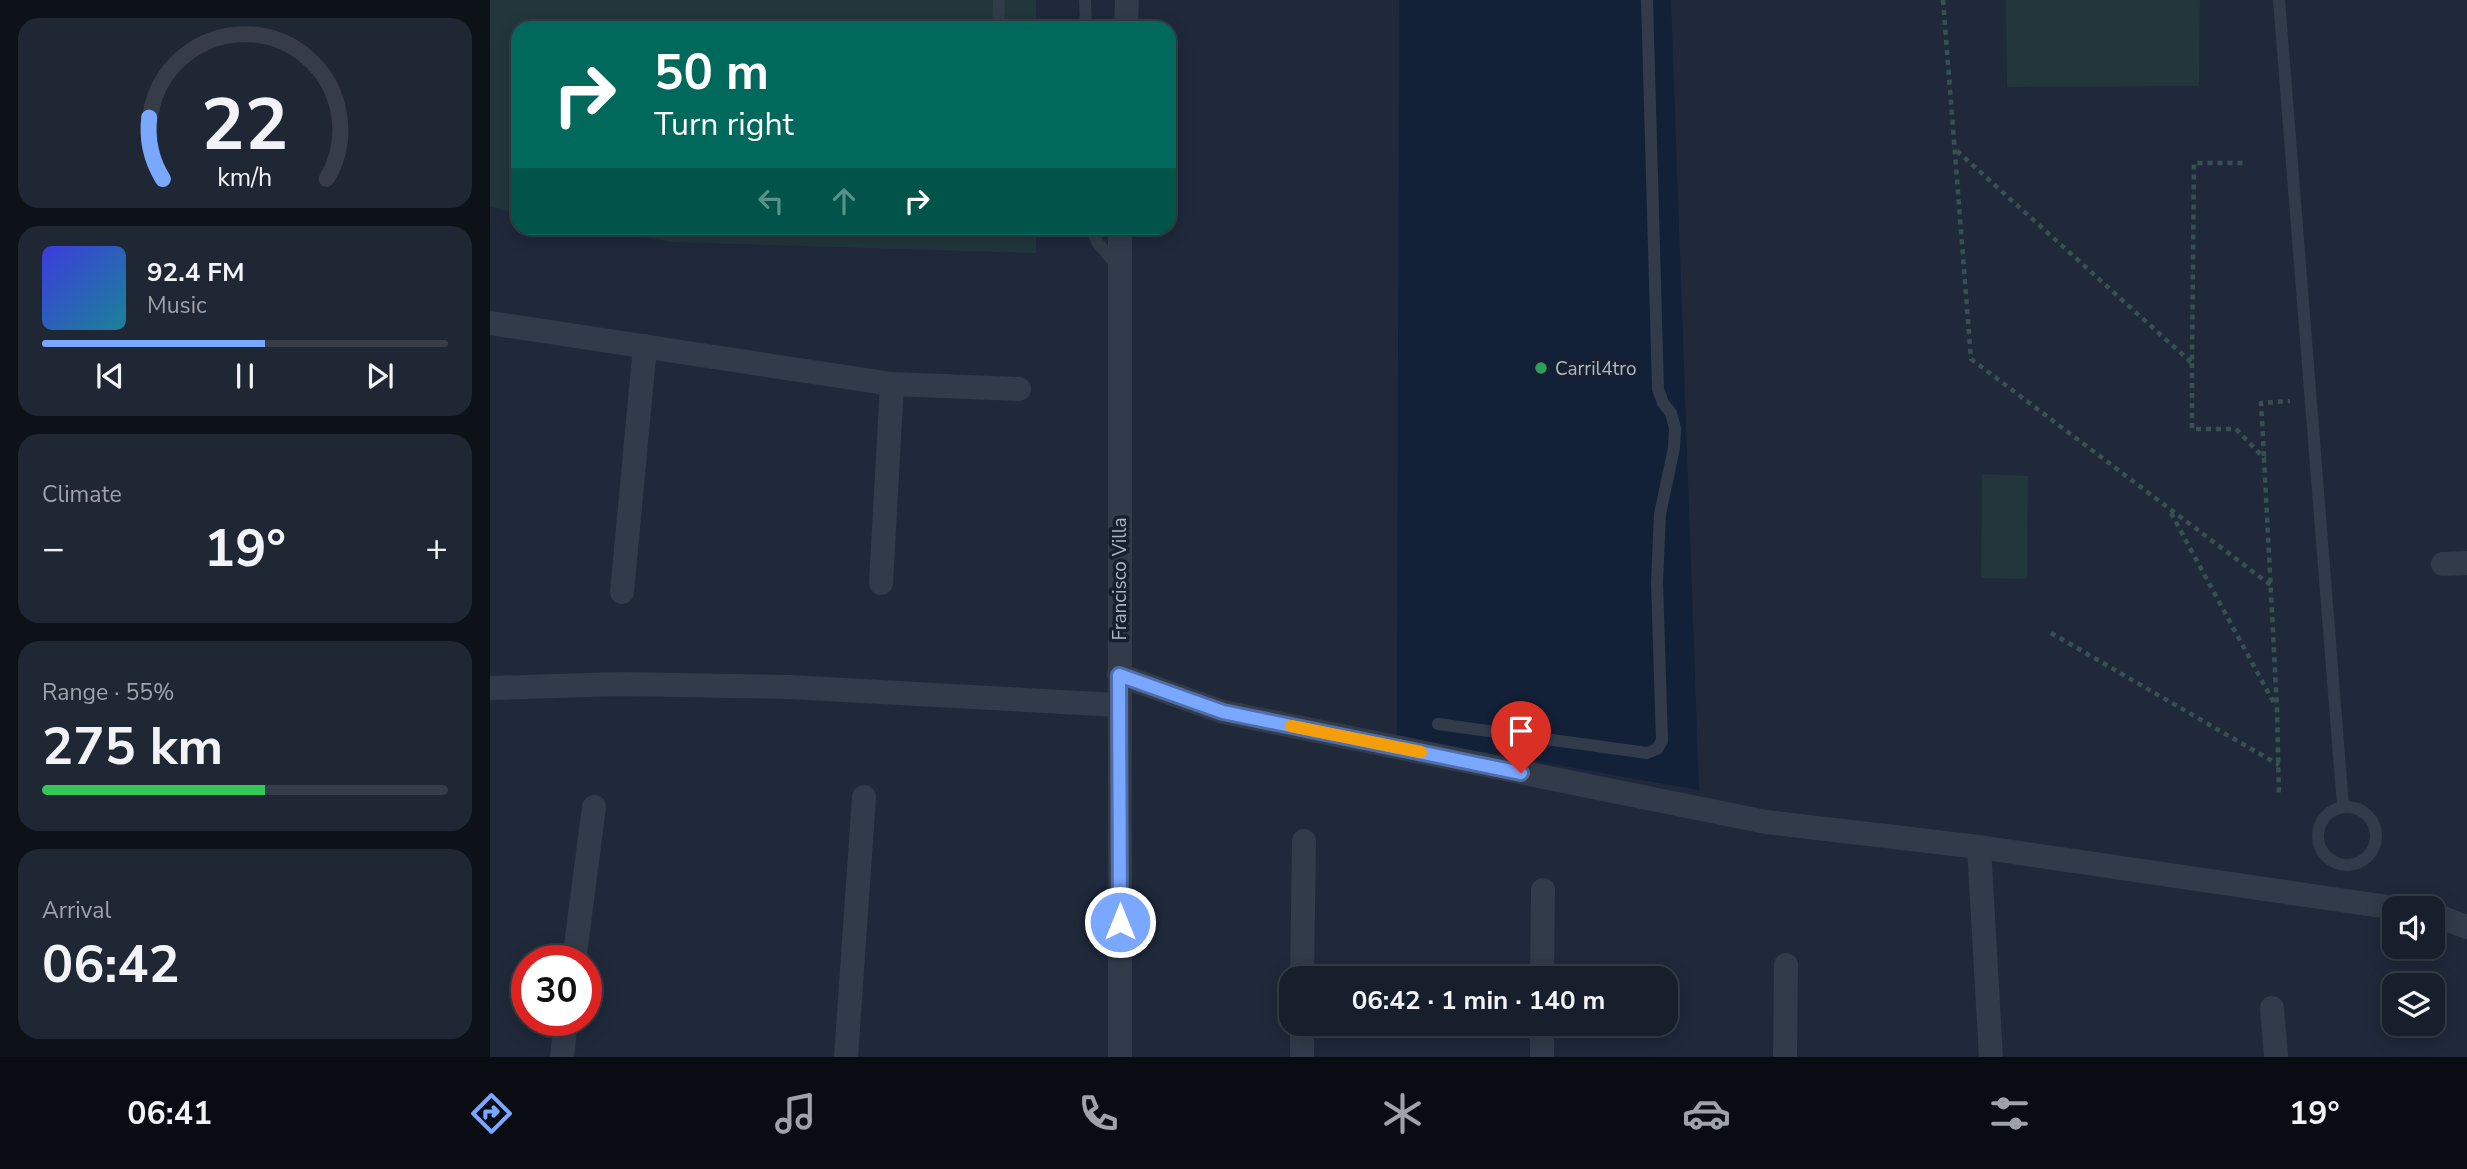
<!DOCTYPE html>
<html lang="en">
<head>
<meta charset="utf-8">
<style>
  body { margin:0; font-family:"Nunito Sans",sans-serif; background:#202734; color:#f1f3f6; height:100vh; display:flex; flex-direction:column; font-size:26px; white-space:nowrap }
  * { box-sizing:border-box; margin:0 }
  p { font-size:23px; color:#9ea2a9 }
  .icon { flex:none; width:38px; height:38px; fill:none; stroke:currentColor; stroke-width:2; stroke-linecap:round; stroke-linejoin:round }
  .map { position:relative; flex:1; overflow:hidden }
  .side { display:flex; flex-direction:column; gap:18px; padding:18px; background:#0d1118; width:490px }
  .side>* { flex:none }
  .top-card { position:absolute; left:21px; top:21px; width:665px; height:214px; border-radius:21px; box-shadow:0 4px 18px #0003,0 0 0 2px #363d48; background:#00695c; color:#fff; overflow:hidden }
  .controls { position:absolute; left:1892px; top:896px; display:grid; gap:14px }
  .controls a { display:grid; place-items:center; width:63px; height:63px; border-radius:14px; background:#171f2c; box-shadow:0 4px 18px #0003,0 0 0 2px #363d48; font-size:35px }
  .speed { position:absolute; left:21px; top:945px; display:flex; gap:14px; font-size:35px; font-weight:700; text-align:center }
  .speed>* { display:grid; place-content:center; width:91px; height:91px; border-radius:50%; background:#171f2c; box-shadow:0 4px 18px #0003,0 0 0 2px #363d48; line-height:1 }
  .speed .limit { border:10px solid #d22; background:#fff; color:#111 }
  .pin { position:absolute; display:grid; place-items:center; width:60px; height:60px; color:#fff; margin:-72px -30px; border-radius:50% 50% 50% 0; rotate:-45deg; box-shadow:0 0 7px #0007 }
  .pin .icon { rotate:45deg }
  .me { position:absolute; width:77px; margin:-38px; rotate:0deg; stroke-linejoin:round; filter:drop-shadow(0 0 5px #0008) }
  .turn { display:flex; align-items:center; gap:24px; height:147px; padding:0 28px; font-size:32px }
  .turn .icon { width:91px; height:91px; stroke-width:2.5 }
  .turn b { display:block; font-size:49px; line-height:60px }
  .lanes { display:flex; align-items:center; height:66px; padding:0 28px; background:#0003; justify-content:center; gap:35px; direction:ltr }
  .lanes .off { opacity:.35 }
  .big { font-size:52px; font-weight:700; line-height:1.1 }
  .side .card { flex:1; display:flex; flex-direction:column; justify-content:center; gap:10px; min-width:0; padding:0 24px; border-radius:21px; background:#202734 }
  .side .dial { align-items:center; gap:0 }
  .dial svg { height:182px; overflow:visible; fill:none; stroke:#363d48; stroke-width:7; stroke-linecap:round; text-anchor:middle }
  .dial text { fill:#f1f3f6; stroke:none }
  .song { display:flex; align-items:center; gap:21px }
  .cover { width:84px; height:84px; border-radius:10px; background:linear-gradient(135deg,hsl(240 70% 55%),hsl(190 70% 35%)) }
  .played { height:7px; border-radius:4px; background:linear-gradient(90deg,#7aa7ff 55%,#363d48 55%) }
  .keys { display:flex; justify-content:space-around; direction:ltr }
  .heat { display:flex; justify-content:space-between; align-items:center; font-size:38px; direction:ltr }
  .charge { height:10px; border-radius:5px; background:linear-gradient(90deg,#34c759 55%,#363d48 0) }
  .trip { position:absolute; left:789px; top:966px; width:399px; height:70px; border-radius:21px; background:#171f2c; box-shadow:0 4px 18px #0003,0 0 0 2px #363d48; font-weight:700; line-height:70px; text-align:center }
  .menu { display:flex; height:112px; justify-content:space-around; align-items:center; background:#090c12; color:#9ea2a9 }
  .menu .icon { width:49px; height:49px }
  .menu .on { color:#7aa7ff }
  .menu b { font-size:32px; color:#f1f3f6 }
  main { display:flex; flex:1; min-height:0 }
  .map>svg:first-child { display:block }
  .green { fill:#21373b }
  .water { fill:#122038 }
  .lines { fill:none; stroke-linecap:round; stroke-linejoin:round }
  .path { stroke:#395053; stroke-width:4.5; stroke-dasharray:5 5; stroke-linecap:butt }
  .service { stroke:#323b4a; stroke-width:12 }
  .minor { stroke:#323b4a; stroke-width:24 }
  .route-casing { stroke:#4f6da6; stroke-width:18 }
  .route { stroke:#7aa7ff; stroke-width:12 }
  .slow { stroke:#f59e0b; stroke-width:12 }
  .leisure-dot { fill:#2e9e5b; stroke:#18202f; stroke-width:2.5 }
  .labels { text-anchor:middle; stroke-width:7; stroke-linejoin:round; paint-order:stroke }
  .poi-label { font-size:19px; fill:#adb6c7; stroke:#18202f; text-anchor:start }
  .street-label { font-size:19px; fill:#adb6c7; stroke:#18202f }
</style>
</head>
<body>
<main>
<section class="side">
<div class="card dial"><svg viewBox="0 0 100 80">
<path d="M14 69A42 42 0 1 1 86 69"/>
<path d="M14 69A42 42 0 0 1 8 42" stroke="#7aa7ff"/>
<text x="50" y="56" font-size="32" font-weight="700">22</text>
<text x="50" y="72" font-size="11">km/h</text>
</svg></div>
<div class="card">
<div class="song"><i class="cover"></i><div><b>92.4 FM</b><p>Music</p></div></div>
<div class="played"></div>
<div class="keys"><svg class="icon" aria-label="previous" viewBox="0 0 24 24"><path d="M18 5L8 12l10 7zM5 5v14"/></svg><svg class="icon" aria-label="pause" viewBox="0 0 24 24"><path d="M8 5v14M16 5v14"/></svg><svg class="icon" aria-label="next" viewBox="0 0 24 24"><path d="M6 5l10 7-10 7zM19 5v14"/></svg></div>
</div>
<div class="card"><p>Climate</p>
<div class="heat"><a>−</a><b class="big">19°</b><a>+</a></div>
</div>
<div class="card"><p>Range · 55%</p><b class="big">275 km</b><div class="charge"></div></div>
<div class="card"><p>Arrival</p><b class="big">06:42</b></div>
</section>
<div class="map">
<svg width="1977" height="1057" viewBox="0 0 1977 1057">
  <rect width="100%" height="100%" fill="#1f293a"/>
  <g class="green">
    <polygon points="0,0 546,0 546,28 28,28 28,213 0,207"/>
    <polygon points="1516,0 1710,0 1709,86 1517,87"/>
    <polygon points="107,228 546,228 546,253 181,242"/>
    <polygon points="1492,474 1538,476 1537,579 1491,578"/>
  </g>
  <polygon class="water" points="909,0 1181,0 1209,790 907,737"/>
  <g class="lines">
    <g class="path">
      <polyline points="1453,0 1481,359 1782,586"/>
      <polyline points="1467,151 1702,363 1704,163 1754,163"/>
      <polyline points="1702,363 1702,429 1746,429 1774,458 1787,709 1789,796"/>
      <polyline points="1774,456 1771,403 1800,401"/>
      <polyline points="1681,513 1785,705"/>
      <polyline points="1561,633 1789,765"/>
    </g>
    <g class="service">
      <polyline points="595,0 596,28"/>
      <polyline points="1789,0 1853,806"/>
      <polyline points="508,28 509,0"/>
      <polyline points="602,228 607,242 628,267"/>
      <polyline points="948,724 1157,753 1167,749 1172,741 1167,582 1170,514 1184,448 1185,428 1181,413 1173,403 1168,389 1157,0"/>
      <circle cx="1857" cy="836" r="29"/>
    </g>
    <g class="minor">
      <polyline points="636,28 637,0"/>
      <polyline points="630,228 630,1057"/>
      <polyline points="0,323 402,384 529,389"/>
      <polyline points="1953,564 1977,563"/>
      <polyline points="391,583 402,384"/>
      <polyline points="132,592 155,346"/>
      <polyline points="629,675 733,712 1276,822 1489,847 1905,908"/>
      <polyline points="0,688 129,684 300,687 628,705"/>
      <polyline points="1489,847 1501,1057"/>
      <polyline points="1942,914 1977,927"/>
      <polyline points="84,961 104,807"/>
      <polyline points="812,978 814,841"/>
      <polyline points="1052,978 1053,890"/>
      <polyline points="1782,1008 1786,1057"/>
      <polyline points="72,1057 76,1020"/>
      <polyline points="356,1057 374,797"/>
      <polyline points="812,1057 812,1024"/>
      <polyline points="1052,1057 1052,1024"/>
      <polyline points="1295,1057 1296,965"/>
    </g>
  </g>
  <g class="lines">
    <defs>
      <polyline id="route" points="630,922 629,675 733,712 1031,773"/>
    </defs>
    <use href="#route" class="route-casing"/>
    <use href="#route" class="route"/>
    <polyline class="slow" points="801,726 931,752"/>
  </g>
  <circle class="leisure-dot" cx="1051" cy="368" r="7"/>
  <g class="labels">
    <g class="poi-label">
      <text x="1065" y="375">Carril4tro</text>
    </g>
    <g class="street-label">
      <text transform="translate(629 579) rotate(-90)" y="7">Francisco Villa</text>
    </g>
  </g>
</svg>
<div class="controls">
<a><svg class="icon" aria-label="sound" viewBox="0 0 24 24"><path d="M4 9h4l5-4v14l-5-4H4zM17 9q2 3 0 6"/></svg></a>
<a><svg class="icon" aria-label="layers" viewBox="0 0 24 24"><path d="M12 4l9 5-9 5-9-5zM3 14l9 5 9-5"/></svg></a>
</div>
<div class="speed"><div class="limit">30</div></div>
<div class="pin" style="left:1031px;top:773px;background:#d93025"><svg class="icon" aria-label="arrive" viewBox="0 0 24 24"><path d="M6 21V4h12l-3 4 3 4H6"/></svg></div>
<svg class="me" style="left:630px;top:922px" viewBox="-20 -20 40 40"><circle r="17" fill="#7aa7ff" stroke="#fff" stroke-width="3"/><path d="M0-11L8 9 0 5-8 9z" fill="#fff"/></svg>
<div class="trip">06:42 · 1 min · 140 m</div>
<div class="top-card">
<div class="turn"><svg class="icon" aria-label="right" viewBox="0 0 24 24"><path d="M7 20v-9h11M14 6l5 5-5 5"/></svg><div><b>50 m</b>Turn right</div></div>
<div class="lanes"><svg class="icon off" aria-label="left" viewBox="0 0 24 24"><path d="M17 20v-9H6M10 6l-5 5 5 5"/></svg><svg class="icon off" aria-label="ahead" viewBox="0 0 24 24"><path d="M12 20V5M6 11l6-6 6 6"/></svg><svg class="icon" aria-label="right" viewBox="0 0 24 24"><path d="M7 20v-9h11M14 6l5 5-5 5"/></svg></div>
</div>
</div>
</main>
<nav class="menu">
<b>06:41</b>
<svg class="icon on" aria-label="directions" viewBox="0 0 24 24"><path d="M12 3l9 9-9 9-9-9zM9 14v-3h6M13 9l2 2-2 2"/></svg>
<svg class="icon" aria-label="music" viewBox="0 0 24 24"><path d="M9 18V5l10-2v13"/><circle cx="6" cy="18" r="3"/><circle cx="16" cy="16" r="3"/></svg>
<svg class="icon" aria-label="phone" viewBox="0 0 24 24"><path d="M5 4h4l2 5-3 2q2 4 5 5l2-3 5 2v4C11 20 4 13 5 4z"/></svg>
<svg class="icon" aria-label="climate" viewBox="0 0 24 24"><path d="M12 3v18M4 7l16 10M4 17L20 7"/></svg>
<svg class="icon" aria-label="car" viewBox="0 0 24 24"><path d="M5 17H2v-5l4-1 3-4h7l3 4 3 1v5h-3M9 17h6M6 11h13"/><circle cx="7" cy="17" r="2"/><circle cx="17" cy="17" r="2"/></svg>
<svg class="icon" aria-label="filters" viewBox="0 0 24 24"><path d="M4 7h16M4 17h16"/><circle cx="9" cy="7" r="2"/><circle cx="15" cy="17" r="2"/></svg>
<b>19°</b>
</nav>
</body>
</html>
